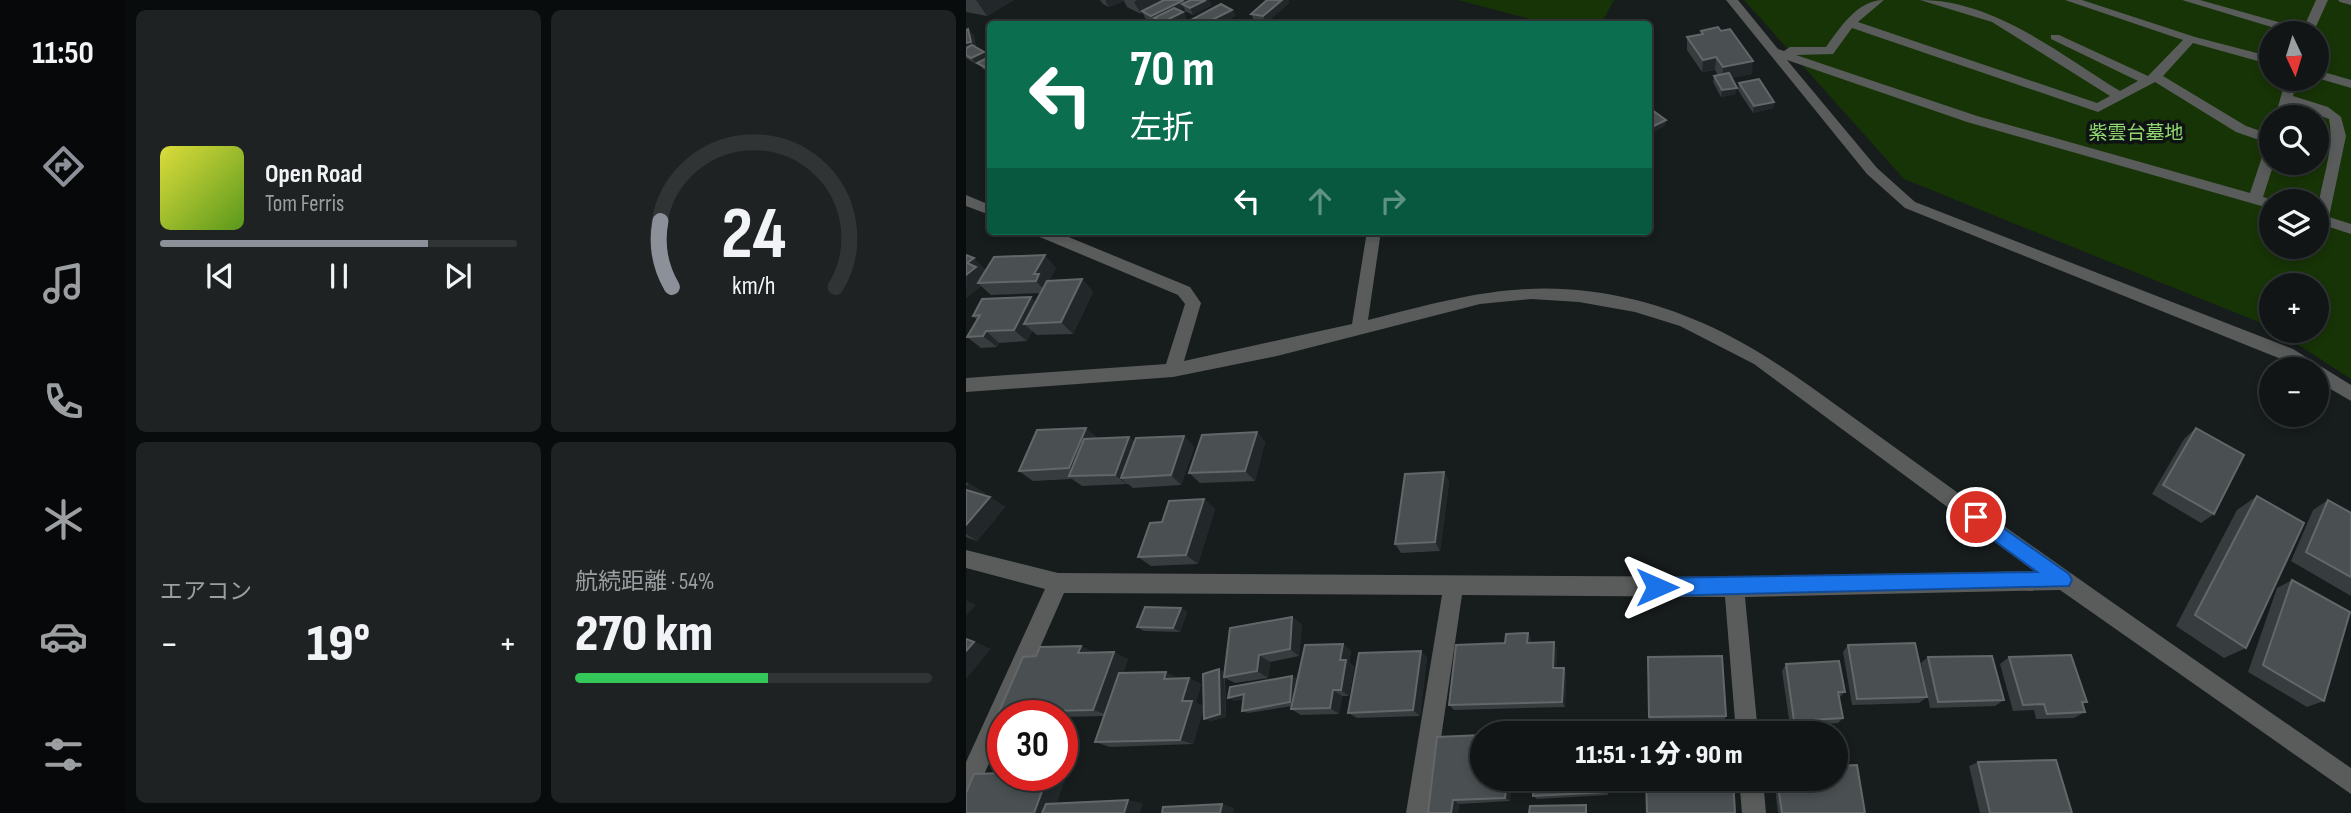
<!DOCTYPE html>
<html lang="ja">
<head>
<meta charset="utf-8">
<style>
  body { margin:0; font-family:"Sofia Sans Condensed","Noto Sans JP",sans-serif; background:#1e2223; color:#f1f3f6; height:100vh; display:flex; flex-direction:column; font-size:26px; white-space:nowrap }
  * { box-sizing:border-box; margin:0 }
  p { font-size:23px; color:#9c9fa1 }
  .icon { flex:none; width:38px; height:38px; fill:none; stroke:currentColor; stroke-width:2; stroke-linecap:round; stroke-linejoin:round }
  .map { position:relative; flex:1; overflow:hidden }
  .details { display:flex; flex-direction:column; gap:10px; padding:10px; background:#090c0c; width:840px }
  .details>* { flex:none }
  .hud { position:absolute; left:21px; top:21px; width:665px; height:214px; border-radius:7px; box-shadow:0 4px 10px #0003,0 0 0 2px #303435; background:#0b6e4f; color:#fff; overflow:hidden }
  .needle { width:46px; rotate:176deg }
  .controls { position:absolute; left:1293px; top:21px; display:grid; gap:14px }
  .controls a { display:grid; place-items:center; width:70px; height:70px; border-radius:50%; background:#111516; box-shadow:0 4px 10px #0003,0 0 0 2px #303435; font-size:35px }
  .speed { position:absolute; left:21px; top:700px; display:flex; gap:14px; font-size:35px; font-weight:700; text-align:center }
  .speed>* { display:grid; place-content:center; width:91px; height:91px; border-radius:50%; background:#111516; box-shadow:0 4px 10px #0003,0 0 0 2px #303435; line-height:1 }
  .speed .limit { border:10px solid #d22; background:#fff; color:#111 }
  .pin { position:absolute; display:grid; place-items:center; width:60px; height:60px; color:#fff; margin:-30px; border:4px solid #fff; border-radius:50%; box-shadow:0 2px 7px #0007 }
  .me { position:absolute; width:77px; margin:-38px; rotate:90deg; stroke-linejoin:round; filter:drop-shadow(0 0 5px #0008) }
  .turn { display:flex; align-items:center; gap:24px; height:147px; padding:0 28px; font-size:32px }
  .turn .icon { width:91px; height:91px; stroke-width:2.5 }
  .turn b { display:block; font-size:49px; line-height:60px }
  .lanes { display:flex; align-items:center; height:66px; padding:0 28px; background:#0003; justify-content:center; gap:35px; direction:ltr }
  .lanes .off { opacity:.35 }
  .big { font-size:52px; font-weight:800; line-height:1.1 }
  .details .card { flex:1; display:flex; flex-direction:column; justify-content:center; gap:10px; min-width:0; padding:0 24px; border-radius:10px; background:#1e2223 }
  .details .dial { align-items:center; gap:0 }
  .dial svg { height:182px; overflow:visible; fill:none; stroke:#303435; stroke-width:7; stroke-linecap:round; text-anchor:middle }
  .dial text { fill:#f1f3f6; stroke:none }
  .song { display:flex; align-items:center; gap:21px }
  .cover { width:84px; height:84px; border-radius:10px; background:linear-gradient(135deg,hsl(60 70% 55%),hsl(90 70% 35%)) }
  .played { height:7px; border-radius:4px; background:linear-gradient(90deg,#8c9099 75%,#303435 75%) }
  .keys { display:flex; justify-content:space-around; direction:ltr }
  .heat { display:flex; justify-content:space-between; align-items:center; font-size:38px; direction:ltr }
  .charge { height:10px; border-radius:5px; background:linear-gradient(90deg,#34c759 54%,#303435 0) }
  .details .tiles { flex:1; display:grid; gap:10px; grid-template-columns:repeat(2,1fr) }
  .trip { position:absolute; left:504px; top:721px; width:378px; height:70px; border-radius:35px; background:#111516; box-shadow:0 4px 10px #0003,0 0 0 2px #303435; font-weight:800; line-height:70px; text-align:center }
  main { display:flex; flex:1; min-height:0 }
  .menu { display:flex; flex-direction:column; width:126px; justify-content:space-around; align-items:center; background:#070809; color:#9c9fa1 }
  .menu .icon { width:49px; height:49px }
  .menu .selected { color:#8c9099 }
  .menu b { font-size:32px; color:#f1f3f6 }
  .map>svg:first-child { display:block }
  .green { fill:#173406; fill-rule:evenodd }
  .lines { fill:none; stroke-linecap:round; stroke-linejoin:round }
  .minor { fill:#595c5b; fill-rule:evenodd }
  .wall { fill:#373c3e }
  .shaded-wall { fill:#222729 }
  .building { fill:#4a4f51; stroke:#636769; stroke-width:2 }
  .route { fill:#1a73e8; stroke:#114b97; stroke-width:2 }
  .labels { text-anchor:middle; stroke-width:7; stroke-linejoin:round; paint-order:stroke }
  .far-park-label { font-size:19px; fill:#91d970; stroke:#0f1313 }
</style>
</head>
<body>
<main>
<nav class="menu">
<b>11:50</b>
<svg class="icon selected" aria-label="directions" viewBox="0 0 24 24"><path d="M12 3l9 9-9 9-9-9zM9 14v-3h6M13 9l2 2-2 2"/></svg>
<svg class="icon" aria-label="music" viewBox="0 0 24 24"><path d="M9 18V5l10-2v13"/><circle cx="6" cy="18" r="3"/><circle cx="16" cy="16" r="3"/></svg>
<svg class="icon" aria-label="phone" viewBox="0 0 24 24"><path d="M5 4h4l2 5-3 2q2 4 5 5l2-3 5 2v4C11 20 4 13 5 4z"/></svg>
<svg class="icon" aria-label="climate" viewBox="0 0 24 24"><path d="M12 3v18M4 7l16 10M4 17L20 7"/></svg>
<svg class="icon" aria-label="car" viewBox="0 0 24 24"><path d="M5 17H2v-5l4-1 3-4h7l3 4 3 1v5h-3M9 17h6M6 11h13"/><circle cx="7" cy="17" r="2"/><circle cx="17" cy="17" r="2"/></svg>
<svg class="icon" aria-label="filters" viewBox="0 0 24 24"><path d="M4 7h16M4 17h16"/><circle cx="9" cy="7" r="2"/><circle cx="15" cy="17" r="2"/></svg>
</nav>
<section class="details">
<div class="tiles">
<div class="card">
<div class="song"><i class="cover"></i><div><b>Open Road</b><p>Tom Ferris</p></div></div>
<div class="played"></div>
<div class="keys"><svg class="icon" aria-label="previous" viewBox="0 0 24 24"><path d="M18 5L8 12l10 7zM5 5v14"/></svg><svg class="icon" aria-label="pause" viewBox="0 0 24 24"><path d="M8 5v14M16 5v14"/></svg><svg class="icon" aria-label="next" viewBox="0 0 24 24"><path d="M6 5l10 7-10 7zM19 5v14"/></svg></div>
</div>
<div class="card dial"><svg viewBox="0 0 100 80">
<path d="M14 69A42 42 0 1 1 86 69"/>
<path d="M14 69A42 42 0 0 1 9 40" stroke="#8c9099"/>
<text x="50" y="56" font-size="32" font-weight="700">24</text>
<text x="50" y="72" font-size="11">km/h</text>
</svg></div>
<div class="card"><p>エアコン</p>
<div class="heat"><a>−</a><b class="big">19°</b><a>+</a></div>
</div>
<div class="card"><p>航続距離 · 54%</p><b class="big">270 km</b><div class="charge"></div></div>
</div>
</section>
<div class="map">
<svg width="1385" height="813" viewBox="0 0 1385 813">
  <rect width="100%" height="100%" fill="#171c1d"/>
  <g class="green">
    <polygon points="492,0 648,0 635,24 583,24"/>
    <path d="M778,0H1385V379L1311,331H1351V285H1306L1305,327L938,179ZM1306,33H1351V79H1306ZM1306,117H1351V163H1306ZM1306,201H1351V247H1306Z"/>
  </g>
  <g class="lines">
    <g class="minor">
      <path d="M760,0H772L812,49L818,51L824,47H860C874,28 891,0 918,0L892,22L1131,103L1144,96L1026,22L954,0C1029,0 1093,54 1154,91L1172,81L1085,39V35H1093L1182,76L1217,40L1099,0H1116L1229,37L1306,57V65L1227,43L1197,76L1280,126L1306,135V163H1308L1297,197L1311,201H1306V209L1001,122L821,60L911,168L949,202L1327,349L1385,385V401L1351,381V369H1333L1315,359L939,208L901,174ZM886,28L1132,112L1189,82L1270,132L1305,144L1299,148L1284,193L1011,116L830,55L867,54Z"/>
      <polygon points="1216,0 1234,0 1337,29 1350,0 1362,0 1347,33 1325,33"/>
      <polygon points="1372,0 1385,0 1385,5 1374,2"/>
      <polygon points="1351,70 1385,80 1385,88 1351,78"/>
      <path d="M1320,79H1332L1327,96L1362,107L1375,117L1380,136L1363,217L1385,224V234L1351,223C1351,188 1370,153 1363,119L1325,104L1321,117H1309Z"/>
      <polygon points="0,195 24,205 24,215 0,206"/>
      <path d="M67,231H88L224,287L235,303L218,361L386,324L401,231H415L402,320C500,295 568,275 670,300C756,322 814,364 884,415C928,447 973,479 1017,511C1139,598 1262,683 1385,768V794L1094,590L779,597L792,733H770L759,597L496,595L464,813H440L476,595L98,593L44,716H37V732L8,797L0,801V762L79,589L0,568V550L92,573L768,577L1068,571L788,364L714,326L669,312L613,302L565,299L514,304L311,356L207,377L0,392V378L200,364L219,304L212,295L69,235Z"/>
      <polygon points="773,779 797,779 800,813 776,813"/>
    </g>
  </g>
  <g class="wall">
    <polygon points="0,0 48,0 21,16 0,12"/>
    <polygon points="134,0 223,0 246,5 227,15 219,11 218,8 213,10 217,12 220,18 208,24 192,24 190,22 189,23 179,18 177,13 175,14 161,7 158,1 143,7 137,4"/>
    <polygon points="301,0 322,0 323,3 300,23 288,20 285,14"/>
    <polygon points="2,29 8,36 10,47 18,52 22,57 24,58 24,73 17,69 12,63 10,64 0,58 0,30"/>
    <polygon points="735,31 786,74 765,78 770,94 755,97 747,82 748,76 752,75 749,70 736,72 721,50 721,37 735,34"/>
    <polygon points="773,83 808,102 807,108 787,113 772,90"/>
    <polygon points="151,231 170,231 164,236"/>
    <polygon points="0,255 20,270 90,268 83,281 116,279 127,292 107,334 71,335 66,331 61,341 33,343 31,347 15,348 1,337 11,320 7,316 70,302 75,293 25,295 15,286 0,298"/>
    <polygon points="1230,428 1248,514 1235,523 1186,494 1218,439"/>
    <polygon points="291,432 299,442 289,481 234,483 223,473"/>
    <polygon points="218,436 228,447 215,485 167,488 162,484 116,486 106,479 67,481 53,471 133,439 163,437 168,442"/>
    <polygon points="478,472 483,482 474,551 435,553 429,544"/>
    <polygon points="0,482 19,493 17,495 24,497 39,507 11,541 0,537"/>
    <polygon points="1291,496 1280,648 1258,658 1210,626 1271,510"/>
    <polygon points="238,499 249,509 232,564 185,566 172,557 196,522"/>
    <polygon points="1362,500 1385,513 1385,596 1325,561 1347,510"/>
    <polygon points="1326,580 1358,701 1341,707 1282,672 1311,588"/>
    <polygon points="215,608 221,612 214,632 178,631 171,627"/>
    <polygon points="326,617 336,625 333,656 304,662 302,678 269,683 259,678 260,717 244,721 238,707 227,744 144,747 129,742 138,716 96,717 44,716 33,712 70,656 130,653 162,659 157,673 213,679 223,678 235,684 230,703 238,706 258,672"/>
    <polygon points="562,633 565,640 565,643 591,649 590,668 598,668 600,674 599,707 488,710 483,705 539,643"/>
    <polygon points="377,644 385,651 383,662 388,667 383,696 376,696 373,714 335,715 325,709 326,706 282,713 276,711 278,699 268,701 326,676 331,679"/>
    <polygon points="882,645 961,697 953,703 886,705 877,652"/>
    <polygon points="461,657 454,716 391,718 382,713"/>
    <polygon points="682,657 760,716 758,721 683,722"/>
    <polygon points="962,657 1038,700 1029,706 964,708 955,663"/>
    <polygon points="1043,657 1121,702 1117,704 1119,712 1108,718 1070,719 1068,710 1047,711 1034,664"/>
    <polygon points="820,664 879,692 873,698 877,718 872,723 824,726 816,671"/>
    <polygon points="1012,762 1106,813 1014,813 1003,766"/>
    <polygon points="516,779 545,779 544,801 493,804 492,813 462,813"/>
    <polygon points="642,779 642,795 571,799 567,796"/>
    <polygon points="808,779 870,779 899,813 812,813"/>
  </g>
  <g class="shaded-wall">
    <polygon points="10,0 48,0 21,16"/>
    <polygon points="141,0 157,0 158,1 143,7 139,1"/>
    <polygon points="171,0 203,0 176,11 177,13 175,14 168,2"/>
    <polygon points="218,0 223,0 216,4 218,8 193,20 188,18 190,22 189,23 185,16"/>
    <polygon points="240,0 243,0 246,5 227,15 224,8"/>
    <polygon points="316,0 322,0 323,3 300,23 297,16"/>
    <polygon points="266,10 270,16 254,24 238,24"/>
    <polygon points="217,12 220,18 208,24 198,24 197,22"/>
    <polygon points="2,29 8,36 10,49 0,51 0,43"/>
    <polygon points="18,52 23,58 10,64 5,58"/>
    <polygon points="750,57 749,70 736,72 737,60"/>
    <polygon points="787,61 786,74 756,80 757,67"/>
    <polygon points="771,88 770,94 755,97 756,90"/>
    <polygon points="808,102 807,108 787,113 788,106"/>
    <polygon points="700,120 699,126 682,135 682,129"/>
    <polygon points="160,231 170,231 164,236"/>
    <polygon points="79,255 90,268 82,283 81,293 70,281 68,274"/>
    <polygon points="8,258 20,270 17,273 23,279 12,283 15,286 0,298 1,263"/>
    <polygon points="116,279 127,292 107,334 95,322"/>
    <polygon points="65,297 77,309 58,324 66,331 61,341 48,330"/>
    <polygon points="20,331 33,343 31,347 17,336"/>
    <polygon points="120,428 133,439 114,476 103,468"/>
    <polygon points="291,432 299,442 289,481 279,471"/>
    <polygon points="218,436 228,447 215,485 205,475"/>
    <polygon points="163,437 175,448 155,478 161,485 149,475"/>
    <polygon points="478,472 483,482 474,551 469,542"/>
    <polygon points="3,483 19,493 13,499 0,491 0,486"/>
    <polygon points="24,497 39,507 11,541 0,534 0,525"/>
    <polygon points="238,499 249,509 232,564 220,555"/>
    <polygon points="0,600 10,605 0,616"/>
    <polygon points="215,608 221,612 214,632 207,628"/>
    <polygon points="326,617 336,625 333,656 324,649"/>
    <polygon points="562,633 565,640 564,650 561,643"/>
    <polygon points="0,638 25,649 0,679"/>
    <polygon points="588,642 591,649 590,674 587,668"/>
    <polygon points="377,644 385,651 383,662 388,667 383,696 375,690 374,660"/>
    <polygon points="115,646 130,653 112,653"/>
    <polygon points="455,651 461,657 454,716 447,710"/>
    <polygon points="148,652 162,659 142,715 127,710"/>
    <polygon points="293,655 304,662 302,678 291,671"/>
    <polygon points="598,668 600,674 599,707 596,702"/>
    <polygon points="253,669 258,672 260,717 244,721 238,719"/>
    <polygon points="200,672 213,678 198,679"/>
    <polygon points="326,676 331,679 329,705 324,702"/>
    <polygon points="223,678 235,684 230,703 238,706 227,744 214,740 216,701"/>
    <polygon points="367,690 376,696 373,714 364,708"/>
    <polygon points="278,694 284,697 268,701 262,698"/>
    <polygon points="96,774 101,775 87,813 68,813 82,775 96,775"/>
    <polygon points="541,779 545,779 544,801 539,798"/>
    <polygon points="162,800 177,803 174,813 158,813"/>
    <polygon points="487,800 493,804 492,813 485,813"/>
    <polygon points="256,804 268,808 267,813 254,813"/>
  </g>
  <g class="building">
    <polygon points="198,0 218,0 185,16 176,11"/>
    <polygon points="225,0 240,0 224,8 216,4"/>
    <polygon points="301,0 316,0 297,16 285,14"/>
    <polygon points="255,4 266,10 238,24 226,24 221,22"/>
    <polygon points="208,8 217,12 197,22 188,18"/>
    <polygon points="752,27 755,31 764,29 787,61 757,67 750,57 737,60 721,37 737,34 735,31"/>
    <polygon points="2,29 5,42 0,43 0,30"/>
    <polygon points="6,45 18,52 5,58 0,55 0,48"/>
    <polygon points="23,57 24,58 24,70 11,63"/>
    <polygon points="763,73 771,88 756,90 748,76"/>
    <polygon points="793,79 808,102 788,106 773,83"/>
    <polygon points="682,107 700,120 682,129"/>
    <polygon points="0,255 8,258 1,263 10,267 0,275"/>
    <polygon points="79,255 68,274 73,274 70,281 12,283 28,257"/>
    <polygon points="116,279 95,322 58,324 81,281"/>
    <polygon points="65,297 48,330 20,331 17,336 1,337 14,315 7,316 16,299"/>
    <polygon points="120,428 103,468 53,471 71,430"/>
    <polygon points="1230,428 1278,455 1248,514 1197,485"/>
    <polygon points="291,432 279,471 223,473 236,435"/>
    <polygon points="218,436 205,475 155,478 170,438"/>
    <polygon points="163,437 149,475 103,476 118,439"/>
    <polygon points="478,472 469,542 429,544 439,474"/>
    <polygon points="0,490 24,497 0,525"/>
    <polygon points="1291,496 1338,523 1280,648 1229,615"/>
    <polygon points="238,499 220,555 172,557 184,523 196,522 203,501"/>
    <polygon points="1362,500 1385,513 1385,577 1340,552"/>
    <polygon points="1326,580 1384,612 1358,701 1297,665"/>
    <polygon points="179,607 215,608 207,628 171,627"/>
    <polygon points="326,617 324,649 293,655 291,671 258,677 264,628"/>
    <polygon points="562,633 561,643 588,642 587,668 598,668 596,702 483,705 490,645 539,643 540,634"/>
    <polygon points="0,639 8,642 0,651"/>
    <polygon points="949,643 961,697 891,699 882,645"/>
    <polygon points="377,644 374,660 380,660 375,690 367,690 364,708 325,709 339,645"/>
    <polygon points="115,646 112,653 148,652 127,710 33,712 57,657 70,656 74,647"/>
    <polygon points="455,651 447,710 382,713 393,653"/>
    <polygon points="1105,655 1121,702 1116,702 1119,712 1081,714 1078,704 1057,705 1043,657"/>
    <polygon points="756,656 760,716 683,717 682,657"/>
    <polygon points="1026,656 1038,700 972,702 962,657"/>
    <polygon points="873,661 879,692 872,692 877,718 828,721 820,664"/>
    <polygon points="253,669 254,714 238,719 237,674"/>
    <polygon points="200,672 198,679 223,678 216,701 226,701 214,740 129,742 153,673"/>
    <polygon points="326,676 324,702 276,711 278,694 262,698 264,687"/>
    <polygon points="838,730 839,733 803,733 802,731"/>
    <polygon points="516,735 516,779 541,779 539,798 487,800 485,813 462,813 471,737"/>
    <polygon points="1090,760 1106,813 1024,813 1012,762"/>
    <polygon points="891,765 899,813 816,813 811,779 870,779 870,766"/>
    <polygon points="37,773 37,775 82,775 68,813 0,813 0,793 8,774"/>
    <polygon points="568,779 640,779 640,792 567,796"/>
    <polygon points="680,779 767,779 769,813 681,813"/>
    <polygon points="162,800 158,813 76,813 80,804"/>
    <polygon points="256,804 254,813 196,813 197,807"/>
    <polygon points="620,805 620,813 563,813 564,806"/>
  </g>
  <polygon class="route" points="1010,509 1103,574 1106,580 1103,586 691,596 685,594 682,587 685,581 691,578 1071,572 1004,523 1002,517 1004,511"/>
  <g class="labels">
    <g class="far-park-label">
      <text x="1170" y="139">紫雲台墓地</text>
    </g>
  </g>
</svg>
<div class="controls">
<a><svg class="needle" viewBox="-14 -14 28 28"><path d="M0-13l5 13h-10z" fill="#e53935"/><path d="M0 13l5-13h-10z" fill="#9c9fa1"/></svg></a>
<a><svg class="icon" aria-label="search" viewBox="0 0 24 24"><circle cx="10" cy="10" r="6"/><path d="M15 15l6 6"/></svg></a>
<a><svg class="icon" aria-label="layers" viewBox="0 0 24 24"><path d="M12 4l9 5-9 5-9-5zM3 14l9 5 9-5"/></svg></a>
<a>+</a>
<a>−</a>
</div>
<div class="speed"><div class="limit">30</div></div>
<div class="pin" style="left:1010px;top:517px;background:#d93025"><svg class="icon" aria-label="arrive" viewBox="0 0 24 24"><path d="M6 21V4h12l-3 4 3 4H6"/></svg></div>
<svg class="me" style="left:691px;top:587px" viewBox="-20 -20 40 40"><path d="M0-17L14 15 0 8-14 15z" fill="#1a73e8" stroke="#fff" stroke-width="4"/></svg>
<div class="trip">11:51 · 1 分 · 90 m</div>
<div class="hud">
<div class="turn"><svg class="icon" aria-label="left" viewBox="0 0 24 24"><path d="M17 20v-9H6M10 6l-5 5 5 5"/></svg><div><b>70 m</b>左折</div></div>
<div class="lanes"><svg class="icon" aria-label="left" viewBox="0 0 24 24"><path d="M17 20v-9H6M10 6l-5 5 5 5"/></svg><svg class="icon off" aria-label="ahead" viewBox="0 0 24 24"><path d="M12 20V5M6 11l6-6 6 6"/></svg><svg class="icon off" aria-label="right" viewBox="0 0 24 24"><path d="M7 20v-9h11M14 6l5 5-5 5"/></svg></div>
</div>
</div>
</main>
</body>
</html>
